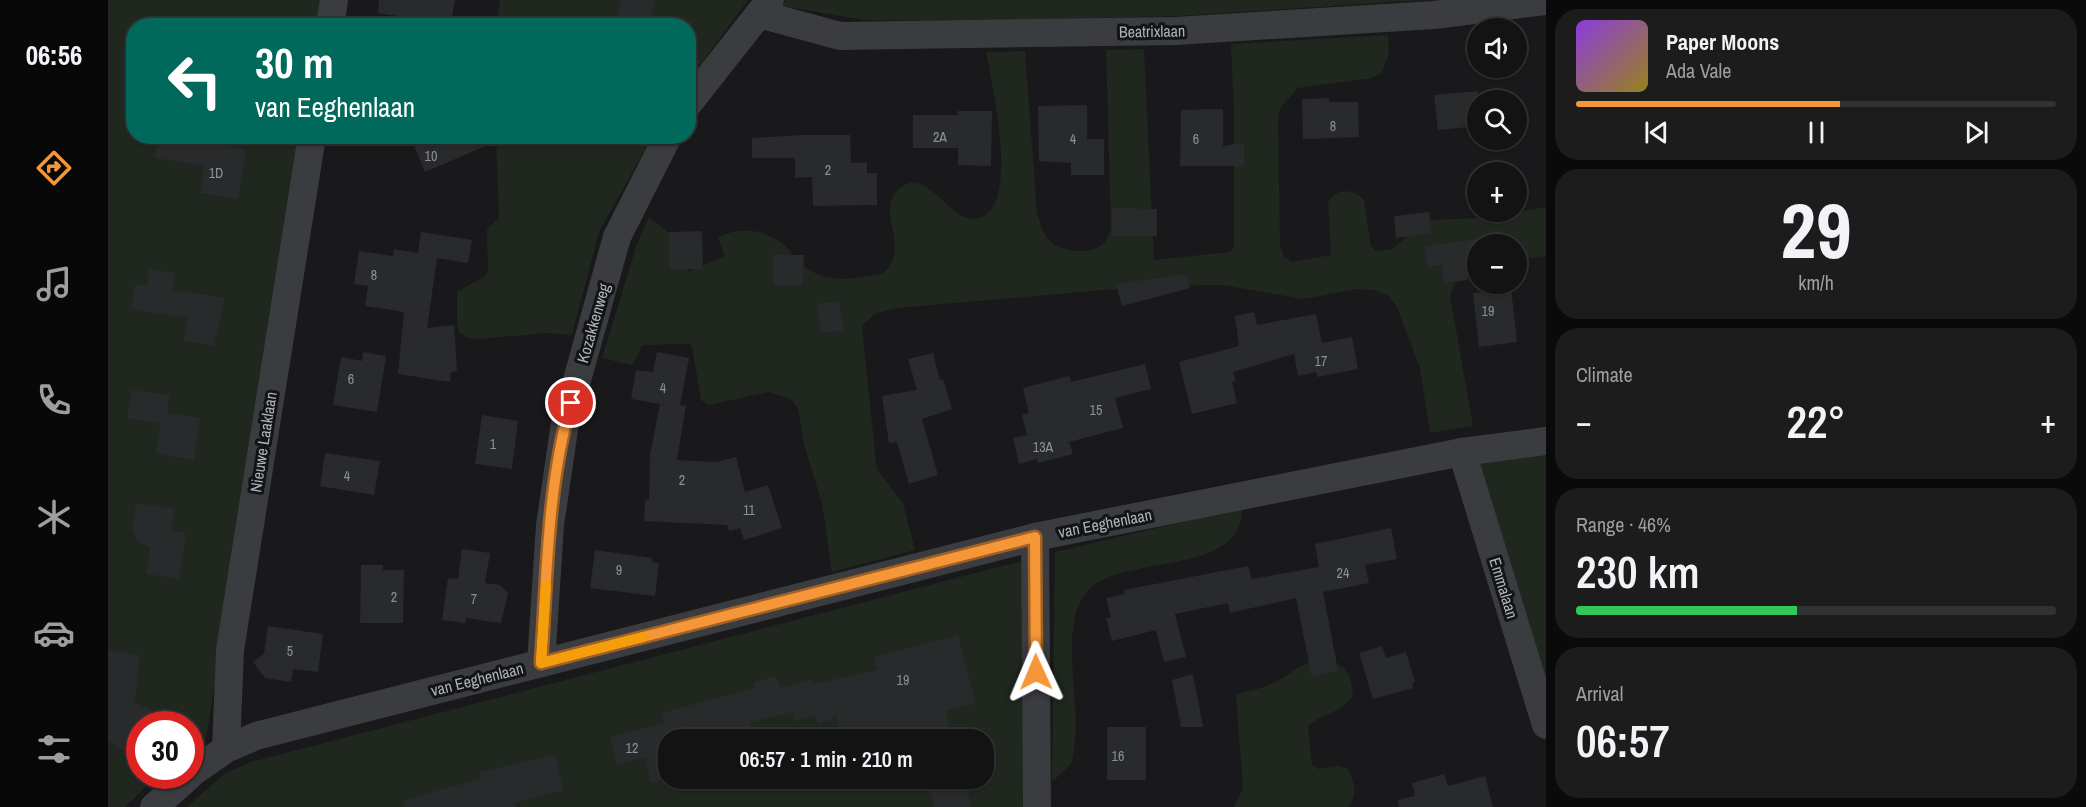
<!DOCTYPE html>
<html lang="en">
<head>
<meta charset="utf-8">
<style>
  body { margin:0; font-family:"Archivo Narrow",sans-serif; background:#1c1c1d; color:#f1f3f6; height:100vh; display:flex; flex-direction:column; font-size:22px; white-space:nowrap }
  * { box-sizing:border-box; margin:0 }
  p { font-size:20px; color:#9d9ea0 }
  .icon { flex:none; width:33px; height:33px; fill:none; stroke:currentColor; stroke-width:2; stroke-linecap:round; stroke-linejoin:round }
  .map { position:relative; flex:1; overflow:hidden }
  .details { display:flex; flex-direction:column; gap:9px; padding:9px; background:#0a0a0b; width:540px }
  .details>* { flex:none }
  .top-card { position:absolute; left:18px; top:18px; width:570px; height:126px; border-radius:24px; box-shadow:0 2px 4px #0004,0 0 0 2px #323234; background:#00695c; color:#fff; overflow:hidden }
  .fabs { position:absolute; left:1359px; top:18px; display:grid; gap:12px }
  .fabs a { display:grid; place-items:center; width:60px; height:60px; border-radius:50%; background:#131314; box-shadow:0 2px 4px #0004,0 0 0 2px #323234; font-size:30px }
  .speed { position:absolute; left:18px; top:711px; display:flex; gap:12px; font-size:30px; font-weight:700; text-align:center }
  .speed>* { display:grid; place-content:center; width:78px; height:78px; border-radius:50%; background:#131314; box-shadow:0 2px 4px #0004,0 0 0 2px #323234; line-height:1 }
  .speed .limit { border:9px solid #d22; background:#fff; color:#111 }
  .pin { position:absolute; display:grid; place-items:center; width:51px; height:51px; color:#fff; margin:-26px; border:3px solid #fff; border-radius:50%; box-shadow:0 2px 6px #0007 }
  .me { position:absolute; width:66px; margin:-33px; rotate:359deg; stroke-linejoin:round; filter:drop-shadow(0 0 4px #0008) }
  .turn { display:flex; align-items:center; gap:21px; height:126px; padding:0 30px; font-size:27px }
  .turn .icon { width:78px; height:78px; stroke-width:2.5 }
  .turn b { display:block; font-size:42px; line-height:51px }
  .big { font-size:45px; font-weight:600; line-height:1.1 }
  .details .widget { flex:1; display:flex; flex-direction:column; justify-content:center; gap:9px; min-width:0; padding:0 21px; border-radius:24px; background:#1c1c1d }
  .details .dial { align-items:center; gap:0 }
  .dial b { font-size:78px; line-height:1 }
  .song { display:flex; align-items:center; gap:18px }
  .cover { width:72px; height:72px; border-radius:9px; background:linear-gradient(135deg,hsl(270 70% 55%),hsl(50 70% 35%)) }
  .played { height:6px; border-radius:3px; background:linear-gradient(90deg,#f59638 55%,#323234 55%) }
  .keys { display:flex; justify-content:space-around; direction:ltr }
  .heat { display:flex; justify-content:space-between; align-items:center; font-size:33px; direction:ltr }
  .charge { height:9px; border-radius:4px; background:linear-gradient(90deg,#34c759 46%,#323234 0) }
  .trip { position:absolute; left:550px; top:729px; width:336px; height:60px; border-radius:24px; background:#131314; box-shadow:0 2px 4px #0004,0 0 0 2px #323234; font-weight:600; line-height:60px; text-align:center }
  main { display:flex; flex:1; min-height:0 }
  .tab-bar { display:flex; flex-direction:column; width:108px; justify-content:space-around; align-items:center; background:#080808; color:#9d9ea0 }
  .tab-bar .icon { width:42px; height:42px }
  .tab-bar .on { color:#f59638 }
  .tab-bar b { font-size:27px; color:#f1f3f6 }
  .map>svg:first-child { display:block }
  .green { fill:#1f271f; fill-rule:evenodd }
  .building { fill:#292a2c }
  .lines { fill:none; stroke-linecap:round; stroke-linejoin:round }
  .minor { stroke:#3a3c40; stroke-width:28 }
  .route-casing { stroke:#9f6224; stroke-width:15 }
  .route { stroke:#f59638; stroke-width:10 }
  .slow { stroke:#f59e0b; stroke-width:10 }
  .labels { text-anchor:middle; stroke-width:6; stroke-linejoin:round; paint-order:stroke }
  .number-label { font-size:14px; fill:#8a9197 }
  .street-label { font-size:16px; fill:#abb3bb; stroke:#141416 }
</style>
</head>
<body>
<main>
<nav class="tab-bar">
<b>06:56</b>
<svg class="icon on" aria-label="directions" viewBox="0 0 24 24"><path d="M12 3l9 9-9 9-9-9zM9 14v-3h6M13 9l2 2-2 2"/></svg>
<svg class="icon" aria-label="music" viewBox="0 0 24 24"><path d="M9 18V5l10-2v13"/><circle cx="6" cy="18" r="3"/><circle cx="16" cy="16" r="3"/></svg>
<svg class="icon" aria-label="phone" viewBox="0 0 24 24"><path d="M5 4h4l2 5-3 2q2 4 5 5l2-3 5 2v4C11 20 4 13 5 4z"/></svg>
<svg class="icon" aria-label="climate" viewBox="0 0 24 24"><path d="M12 3v18M4 7l16 10M4 17L20 7"/></svg>
<svg class="icon" aria-label="car" viewBox="0 0 24 24"><path d="M5 17H2v-5l4-1 3-4h7l3 4 3 1v5h-3M9 17h6M6 11h13"/><circle cx="7" cy="17" r="2"/><circle cx="17" cy="17" r="2"/></svg>
<svg class="icon" aria-label="filters" viewBox="0 0 24 24"><path d="M4 7h16M4 17h16"/><circle cx="9" cy="7" r="2"/><circle cx="15" cy="17" r="2"/></svg>
</nav>
<div class="map">
<svg width="1438" height="807" viewBox="0 0 1438 807">
  <rect width="100%" height="100%" fill="#19191b"/>
  <g class="green">
    <polygon points="0,0 219,0 214,25 26,26 26,136 196,137 98,738 83,748 82,724 32,724 32,776 49,776 17,807 0,807"/>
    <polygon points="392,0 640,0 581,80 580,26 388,26"/>
    <polygon points="678,0 1318,0 1069,16 878,21 756,20 674,6"/>
    <path d="M1280,35L1281,54L1274,73L1264,78L1190,88L1173,107L1170,116L1172,247L1176,257L1184,262L1223,255L1220,202C1228,187 1246,189 1256,200L1263,246L1268,251L1285,249L1312,224L1321,220L1367,218L1438,207V256L1409,260L1408,244H1370L1369,266L1352,271L1342,295L1365,426L1322,433L1312,368L1288,305L1280,296L1266,290L1249,289L1195,299L1115,285L1041,286L790,308L768,313L754,326L768,463L769,469L795,503L807,550L724,572L714,503L696,445L690,409L683,399L661,392L600,405L593,400L584,346L580,344L535,345L524,365L494,358L529,244L541,217L562,234L581,272L617,256L610,238C631,226 655,229 675,244C685,253 693,266 705,272C726,284 752,277 774,274C806,247 766,214 790,190C821,159 843,234 876,216C910,196 884,84 878,52L917,51L929,213C932,223 935,235 943,242C956,253 984,255 996,243C999,240 1001,234 1003,230L998,50L1036,49L1046,260L1121,252L1126,248V114L1123,44Z"/>
    <polygon points="388,137 544,137 491,232 464,335 439,333 370,339 358,337 351,332 349,324 349,292 377,276 380,270 379,229 391,218"/>
    <polygon points="1438,450 1438,688 1364,459"/>
    <path d="M1134,508C1136,576 1017,554 981,589C950,620 972,699 967,740C966,747 966,757 963,763C958,770 950,776 944,782L947,552Z"/>
    <path d="M914,561L917,807H79L116,774L143,762ZM561,740H876V778H561Z"/>
    <path d="M1206,660C1233,661 1243,667 1245,696C1228,716 1218,711 1200,726L1204,765L1210,769L1230,766L1240,769C1247,782 1249,794 1241,807H1126L1135,788L1128,696C1136,690 1146,691 1155,687C1174,681 1188,667 1206,660Z"/>
  </g>
  <g class="building">
    <polygon points="271,0 347,0 343,24 270,13"/>
    <polygon points="512,0 547,0 542,26 508,26"/>
    <polygon points="1370,91 1370,126 1330,130 1326,95"/>
    <polygon points="1221,98 1221,102 1250,102 1251,137 1195,139 1194,99"/>
    <polygon points="979,105 979,139 996,139 996,175 963,175 963,163 931,161 930,106"/>
    <polygon points="1115,109 1115,146 1136,143 1136,166 1072,166 1073,110"/>
    <polygon points="850,111 884,111 883,166 850,165 850,148 805,148 805,115 850,115"/>
    <polygon points="692,135 742,135 743,163 759,162 759,173 769,173 769,205 705,206 704,177 687,178 687,158 644,158 644,138"/>
    <polygon points="50,136 103,136 102,143 138,149 130,199 92,193 96,166 47,158"/>
    <polygon points="302,136 401,136 317,172"/>
    <polygon points="1004,208 1049,209 1049,236 1004,236"/>
    <polygon points="1321,212 1323,233 1288,238 1286,216"/>
    <polygon points="594,231 595,269 561,270 561,232"/>
    <polygon points="313,232 364,240 360,263 329,258 319,328 346,325 349,371 343,372 342,382 290,374 296,312 257,306 260,286 246,284 251,251 285,256 286,249 310,253"/>
    <polygon points="1385,237 1386,244 1370,244 1370,260 1358,261 1360,280 1336,283 1334,265 1319,267 1317,246"/>
    <polygon points="665,255 696,255 695,286 665,285"/>
    <polygon points="41,269 67,273 65,290 117,298 106,346 75,341 79,318 23,309 27,284 39,286"/>
    <polygon points="1079,274 1082,288 1014,306 1008,284"/>
    <polygon points="1403,288 1409,342 1371,347 1365,293"/>
    <polygon points="731,301 736,330 713,333 708,304"/>
    <polygon points="1146,312 1149,325 1208,314 1214,343 1244,337 1250,369 1209,377 1208,372 1190,376 1186,354 1125,372 1128,381 1124,382 1129,403 1084,414 1071,362 1131,346 1127,316"/>
    <polygon points="255,352 278,356 269,412 225,405 233,357 254,361"/>
    <polygon points="549,352 581,358 572,405 578,406 569,460 608,462 628,457 637,492 660,485 674,528 636,540 632,528 621,531 619,525 536,521 537,499 541,500 542,455 552,404 523,399 528,370 545,372"/>
    <polygon points="825,353 832,380 835,379 844,409 814,419 830,475 801,484 789,442 781,443 774,396 809,390 800,359"/>
    <polygon points="1037,364 1043,389 1007,398 1015,428 961,442 965,454 930,463 929,459 911,464 905,438 919,435 914,415 921,413 915,388 961,376 963,382"/>
    <polygon points="24,390 62,395 59,413 92,418 86,460 48,454 52,424 19,418"/>
    <polygon points="374,415 410,421 404,469 367,464"/>
    <polygon points="217,453 272,461 266,495 212,486"/>
    <polygon points="28,503 67,509 63,531 78,533 71,579 38,574 42,548 30,541 24,530"/>
    <polygon points="1283,528 1289,559 1257,565 1261,583 1215,592 1230,670 1204,678 1188,598 1122,613 1120,603 1067,614 1078,657 1056,662 1048,630 1004,641 998,618 1003,617 998,598 1017,594 1016,590 1140,566 1144,579 1211,567 1207,544"/>
    <polygon points="354,549 382,553 377,583 392,585 400,593 393,623 358,618 357,623 334,620 340,578 350,579"/>
    <polygon points="487,550 544,558 544,562 551,563 547,596 482,588"/>
    <polygon points="253,565 275,565 275,570 296,570 295,623 252,623"/>
    <polygon points="160,626 215,634 210,672 185,669 183,682 157,678 145,662 156,654"/>
    <polygon points="850,635 868,704 838,710 844,740 734,740 729,716 710,725 707,716 686,721 684,712 642,723 646,740 561,740 562,778 543,783 537,758 509,765 502,737 556,723 553,713 647,688 646,682 668,676 672,688 704,679 706,684 769,670 766,657"/>
    <polygon points="1274,646 1278,658 1298,652 1307,682 1304,683 1305,688 1265,699 1251,653"/>
    <polygon points="0,650 32,655 27,702 69,724 32,724 32,760 0,741"/>
    <polygon points="1085,674 1095,727 1073,727 1064,680"/>
    <rect x="999" y="727" width="39" height="53"/>
    <polygon points="447,755 456,790 407,803 408,807 296,807 295,800 373,779 371,772"/>
    <polygon points="1336,774 1340,786 1377,776 1385,807 1291,807 1290,800 1307,796 1304,783"/>
    <polygon points="820,778 857,778 863,807 826,807"/>
  </g>
  <g class="lines">
    <g class="minor">
      <polyline points="651,14 732,36 1067,31 1326,15 1438,1"/>
      <polyline points="222,26 226,0"/>
      <polyline points="580,104 662,0"/>
      <polyline points="1354,452 1438,725"/>
      <polyline points="927,537 929,807"/>
      <polyline points="433,663 442,525 457,423 509,237 560,136"/>
      <polyline points="118,749 122,650 204,136"/>
      <polyline points="82,774 118,749 148,736 927,537 1354,452 1438,441"/>
      <polyline points="46,807 81,776"/>
    </g>
  </g>
  <g class="lines">
    <defs>
      <path id="route" d="M463,403C439,486 439,577 433,663L927,537L928,672"/>
    </defs>
    <use href="#route" class="route-casing"/>
    <use href="#route" class="route"/>
    <polyline class="slow" points="438,586 433,663 535,637"/>
  </g>
  <g class="labels">
    <g class="number-label">
      <text x="1225" y="131">8</text>
      <text x="832" y="142">2A</text>
      <text x="965" y="144">4</text>
      <text x="1088" y="144">6</text>
      <text x="323" y="161">10</text>
      <text x="720" y="175">2</text>
      <text x="108" y="178">1D</text>
      <text x="266" y="280">8</text>
      <text x="1380" y="316">19</text>
      <text x="1213" y="366">17</text>
      <text x="243" y="384">6</text>
      <text x="555" y="393">4</text>
      <text x="988" y="415">15</text>
      <text x="385" y="449">1</text>
      <text x="935" y="452">13A</text>
      <text x="239" y="481">4</text>
      <text x="574" y="485">2</text>
      <text x="641" y="515">11</text>
      <text x="511" y="575">9</text>
      <text x="1235" y="578">24</text>
      <text x="286" y="602">2</text>
      <text x="366" y="604">7</text>
      <text x="182" y="656">5</text>
      <text x="795" y="685">19</text>
      <text x="524" y="753">12</text>
      <text x="1010" y="761">16</text>
    </g>
    <g class="street-label">
      <text transform="translate(1044 31) rotate(-1)" y="6">Beatrixlaan</text>
      <text transform="translate(485 323) rotate(-74)" y="6">Kozakkenweg</text>
      <text transform="translate(155 442) rotate(-81)" y="6">Nieuwe Laaklaan</text>
      <text transform="translate(997 523) rotate(-11)" y="6">van Eeghenlaan</text>
      <text transform="translate(1396 588) rotate(73)" y="6">Emmalaan</text>
      <text transform="translate(369 679) rotate(-14)" y="6">van Eeghenlaan</text>
    </g>
  </g>
</svg>
<div class="fabs">
<a><svg class="icon" aria-label="sound" viewBox="0 0 24 24"><path d="M4 9h4l5-4v14l-5-4H4zM17 9q2 3 0 6"/></svg></a>
<a><svg class="icon" aria-label="search" viewBox="0 0 24 24"><circle cx="10" cy="10" r="6"/><path d="M15 15l6 6"/></svg></a>
<a>+</a>
<a>−</a>
</div>
<div class="speed"><div class="limit">30</div></div>
<div class="pin" style="left:463px;top:403px;background:#d93025"><svg class="icon" aria-label="arrive" viewBox="0 0 24 24"><path d="M6 21V4h12l-3 4 3 4H6"/></svg></div>
<svg class="me" style="left:928px;top:672px" viewBox="-20 -20 40 40"><path d="M0-17L14 15 0 8-14 15z" fill="#f59638" stroke="#fff" stroke-width="4"/></svg>
<div class="trip">06:57 · 1 min · 210 m</div>
<div class="top-card">
<div class="turn"><svg class="icon" aria-label="left" viewBox="0 0 24 24"><path d="M17 20v-9H6M10 6l-5 5 5 5"/></svg><div><b>30 m</b>van Eeghenlaan</div></div>
</div>
</div>
<section class="details">
<div class="widget">
<div class="song"><i class="cover"></i><div><b>Paper Moons</b><p>Ada Vale</p></div></div>
<div class="played"></div>
<div class="keys"><svg class="icon" aria-label="previous" viewBox="0 0 24 24"><path d="M18 5L8 12l10 7zM5 5v14"/></svg><svg class="icon" aria-label="pause" viewBox="0 0 24 24"><path d="M8 5v14M16 5v14"/></svg><svg class="icon" aria-label="next" viewBox="0 0 24 24"><path d="M6 5l10 7-10 7zM19 5v14"/></svg></div>
</div>
<div class="widget dial"><b>29</b><p>km/h</p></div>
<div class="widget"><p>Climate</p>
<div class="heat"><a>−</a><b class="big">22°</b><a>+</a></div>
</div>
<div class="widget"><p>Range · 46%</p><b class="big">230 km</b><div class="charge"></div></div>
<div class="widget"><p>Arrival</p><b class="big">06:57</b></div>
</section>
</main>
</body>
</html>
